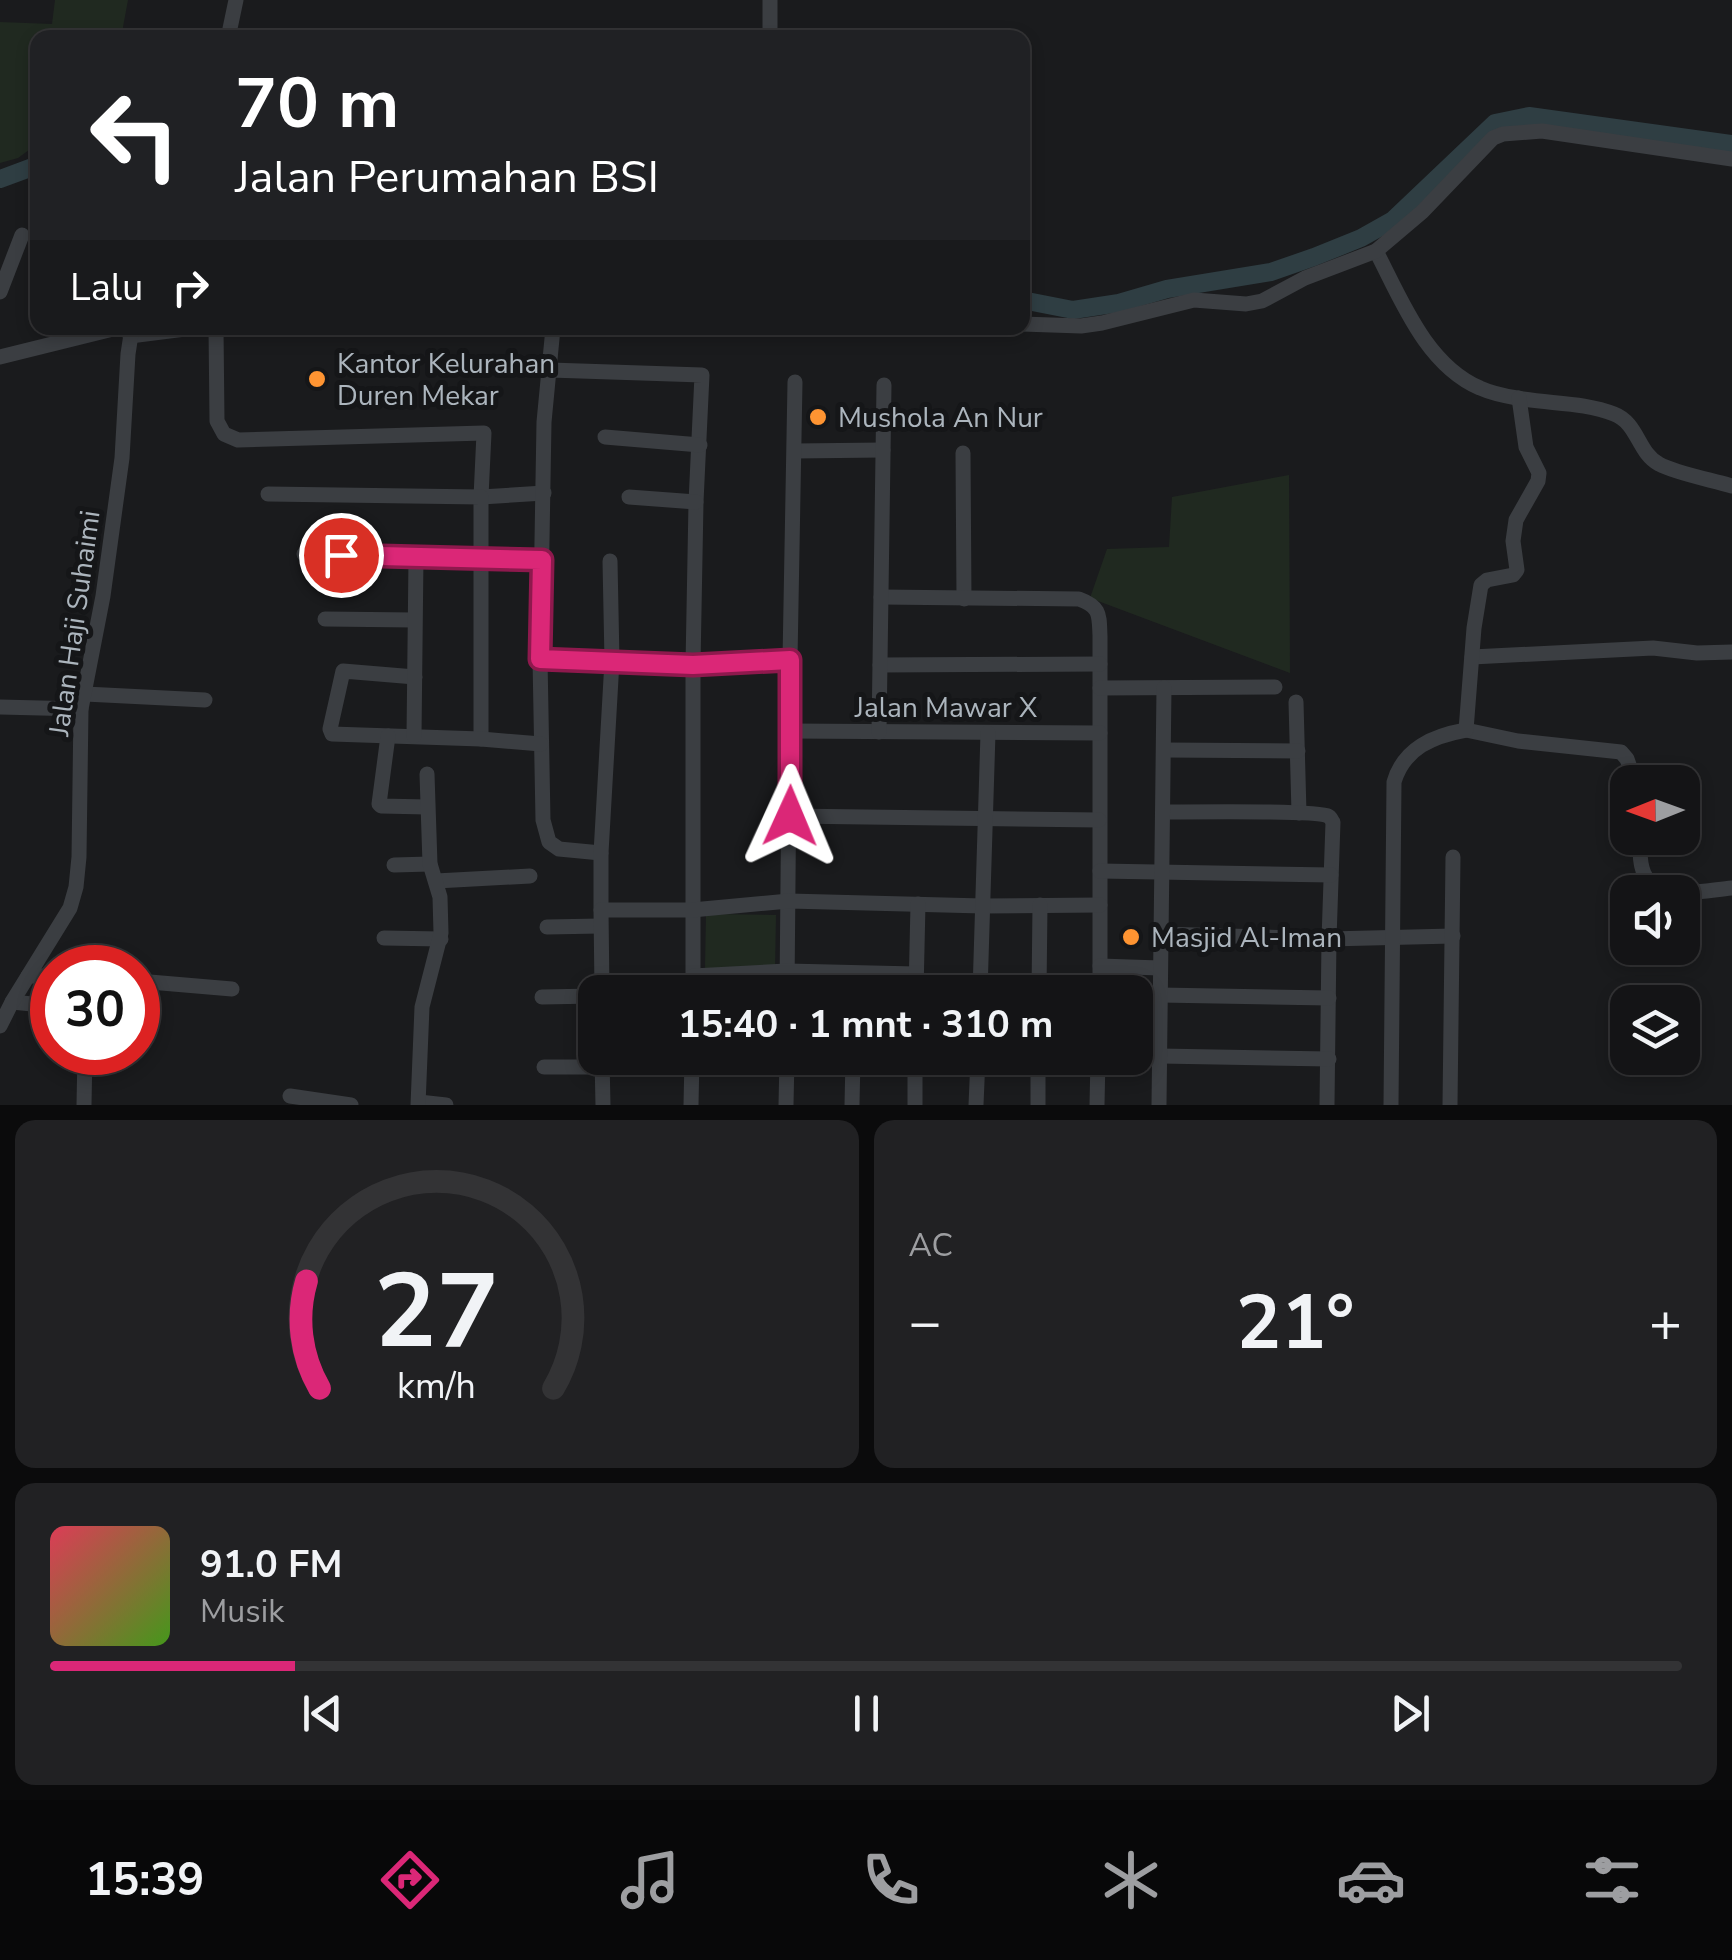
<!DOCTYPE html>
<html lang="id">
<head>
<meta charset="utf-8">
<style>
  body { margin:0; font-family:"Nunito Sans",sans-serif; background:#212123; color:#f1f3f6; height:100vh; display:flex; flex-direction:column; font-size:38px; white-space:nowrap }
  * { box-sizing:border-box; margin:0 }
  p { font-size:32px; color:#9d9ea1 }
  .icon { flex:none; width:55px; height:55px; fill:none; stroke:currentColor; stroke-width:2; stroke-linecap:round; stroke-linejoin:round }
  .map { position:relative; height:1105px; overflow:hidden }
  .sheet { display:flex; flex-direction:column; gap:15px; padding:15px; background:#0b0b0c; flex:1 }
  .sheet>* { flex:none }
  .banner { position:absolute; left:30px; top:30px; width:1000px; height:305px; border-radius:20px; box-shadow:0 5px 15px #0003,0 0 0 2px #333335; background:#202124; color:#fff; overflow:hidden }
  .needle { width:65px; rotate:269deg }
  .tools { position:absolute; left:1610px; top:765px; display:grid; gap:20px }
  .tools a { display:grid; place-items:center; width:90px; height:90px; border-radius:20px; background:#141416; box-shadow:0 5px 15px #0003,0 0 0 2px #333335; font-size:50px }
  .speed { position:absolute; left:30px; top:945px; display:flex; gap:20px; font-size:50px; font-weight:700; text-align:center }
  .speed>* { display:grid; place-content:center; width:130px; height:130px; border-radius:50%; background:#141416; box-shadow:0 5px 15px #0003,0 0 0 2px #333335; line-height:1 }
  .speed .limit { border:15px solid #d22; background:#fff; color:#111 }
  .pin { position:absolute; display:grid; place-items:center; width:85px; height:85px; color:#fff; margin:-42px; border:5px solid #fff; border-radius:50%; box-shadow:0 2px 10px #0007 }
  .me { position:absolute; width:110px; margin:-55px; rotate:1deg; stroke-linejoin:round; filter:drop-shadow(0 0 8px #0008) }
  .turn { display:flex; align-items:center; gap:35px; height:210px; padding:0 40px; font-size:45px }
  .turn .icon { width:130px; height:130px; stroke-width:2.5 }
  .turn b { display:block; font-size:70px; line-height:85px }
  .then { display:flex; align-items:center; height:95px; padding:0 40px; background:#0003; gap:20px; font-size:38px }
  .big { font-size:75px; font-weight:700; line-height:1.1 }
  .sheet .card { flex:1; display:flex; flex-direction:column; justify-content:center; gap:15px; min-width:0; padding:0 35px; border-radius:20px; background:#212123 }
  .sheet .dial { align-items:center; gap:0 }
  .dial svg { height:260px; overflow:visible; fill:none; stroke:#333335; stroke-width:7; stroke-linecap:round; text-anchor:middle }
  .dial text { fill:#f1f3f6; stroke:none }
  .song { display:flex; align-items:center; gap:30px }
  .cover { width:120px; height:120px; border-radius:15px; background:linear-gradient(135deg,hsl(350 70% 55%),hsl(100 70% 35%)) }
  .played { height:10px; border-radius:5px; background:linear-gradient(90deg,#db2777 15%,#333335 15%) }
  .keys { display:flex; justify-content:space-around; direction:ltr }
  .heat { display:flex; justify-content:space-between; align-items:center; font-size:55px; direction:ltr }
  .sheet .tiles { flex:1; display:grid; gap:15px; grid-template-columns:1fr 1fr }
  .card:last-child { grid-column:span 2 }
  .trip { position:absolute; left:578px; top:975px; width:575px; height:100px; border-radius:20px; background:#141416; box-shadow:0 5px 15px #0003,0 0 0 2px #333335; font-weight:700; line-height:100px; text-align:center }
  .menu { display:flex; height:160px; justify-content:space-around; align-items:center; background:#080809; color:#9d9ea1 }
  .menu .icon { width:70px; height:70px }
  .menu .on { color:#db2777 }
  .menu b { font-size:45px; color:#f1f3f6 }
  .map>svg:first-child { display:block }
  .green { fill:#202920 }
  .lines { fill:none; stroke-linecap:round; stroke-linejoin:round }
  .canal { stroke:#2f3e43; stroke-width:18 }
  .street { stroke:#3b3e42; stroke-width:15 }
  .route-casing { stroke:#8e194d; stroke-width:25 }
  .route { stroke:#db2777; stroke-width:18 }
  .poi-dot { fill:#fe9432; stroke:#151618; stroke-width:4 }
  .labels { text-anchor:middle; stroke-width:10; stroke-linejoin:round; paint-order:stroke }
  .poi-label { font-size:28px; fill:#acb5bd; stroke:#151618; text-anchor:start }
  .street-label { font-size:28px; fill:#acb5bd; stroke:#151618 }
</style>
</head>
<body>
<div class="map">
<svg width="1732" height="1105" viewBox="0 0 1732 1105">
  <rect width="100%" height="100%" fill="#1a1b1d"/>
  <g class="green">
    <polygon points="55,0 128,0 123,27 126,37 38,38 37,144 18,158 0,163 0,22 52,24"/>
    <polygon points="1289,475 1290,673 1090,598 1107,549 1169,547 1172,497"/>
    <polygon points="706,914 776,915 775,969 705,969"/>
  </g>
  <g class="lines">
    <g class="canal">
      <polyline points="0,179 38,165"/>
      <polyline points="1022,300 1073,310 1119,303 1167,289 1271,272 1314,257 1361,238 1393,220 1495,123 1529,116 1732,144"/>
    </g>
    <g class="street">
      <polyline points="228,38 236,0"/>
      <polyline points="770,38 770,0"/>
      <path d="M1376,251C1401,299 1426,365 1480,388C1491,393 1505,396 1517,398C1549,404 1584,402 1614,414C1638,423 1638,453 1659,464C1675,473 1712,480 1732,486"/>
      <polyline points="0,292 22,235"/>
      <polyline points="1022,324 1081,326 1102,323 1194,300 1246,304 1262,301 1305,278 1376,251 1422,212 1493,138 1503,134 1542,131 1732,159"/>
      <polyline points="216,328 217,421 224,434 238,440 484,433 481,497 544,493"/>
      <polyline points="553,328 544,422 540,659 543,820 549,842 559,849 601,853"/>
      <polyline points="130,336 193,328"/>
      <polyline points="0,357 117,328"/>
      <polyline points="550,370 702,375 696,502 693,665 693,992"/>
      <polyline points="605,437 700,445"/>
      <polyline points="795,451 883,450"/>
      <polyline points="963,453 964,599"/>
      <polyline points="268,494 481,497 481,739"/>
      <polyline points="629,497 696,502"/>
      <polyline points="304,554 542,560"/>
      <path d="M881,597L1079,599C1101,607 1099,615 1100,636V992"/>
      <polyline points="325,619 414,620"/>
      <polyline points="1472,657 1653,648 1697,653 1732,652"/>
      <polyline points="540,659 612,661 610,561"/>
      <polyline points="790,660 795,382"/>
      <polyline points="880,665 1100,664"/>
      <polyline points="415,677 343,671 330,729 332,734 481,739 541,744"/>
      <polyline points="1100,688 1275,687"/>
      <polyline points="85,694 205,700"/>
      <polyline points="1296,702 1299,813"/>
      <polyline points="0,707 81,709"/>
      <polyline points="1466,730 1518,741 1621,752 1627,759 1635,782"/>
      <polyline points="791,731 1100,733"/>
      <polyline points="879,732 884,385"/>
      <polyline points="388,736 379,804 381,806 427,807"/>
      <polyline points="414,736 416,557"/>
      <polyline points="1165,750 1298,751"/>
      <path d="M1164,812C1186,812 1318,810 1328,816C1331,817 1331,820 1333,822L1329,939L1327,1105"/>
      <polyline points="790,816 1099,820"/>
      <path d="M1641,838C1633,907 1683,893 1732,888"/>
      <polyline points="394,865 430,864"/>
      <polyline points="1100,871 1331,875"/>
      <polyline points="436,881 530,876"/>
      <polyline points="601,910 601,853 612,661 693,665 790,660 787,992"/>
      <polyline points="547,927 600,926"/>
      <polyline points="1161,934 1329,939 1453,936"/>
      <polyline points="384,938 441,939"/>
      <polyline points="1100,966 1160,968"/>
      <polyline points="28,976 52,976"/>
      <polyline points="693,976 787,971 916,974"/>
      <polyline points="138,981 232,989"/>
      <polyline points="602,992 601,910 692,910 789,901 983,906 1100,905"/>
      <polyline points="916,992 918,904"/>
      <polyline points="980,992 988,733"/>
      <polyline points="1039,992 1040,905"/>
      <polyline points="1160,995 1329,998"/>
      <polyline points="542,997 595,996"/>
      <polyline points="12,1002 52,1006"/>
      <polyline points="0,1026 12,1002 70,908 76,887 79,857 81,709 103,596 122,458 128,354 132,328"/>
      <polyline points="1160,1056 1329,1059"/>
      <polyline points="602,1059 603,1105"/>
      <polyline points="544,1067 602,1067"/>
      <polyline points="290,1096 351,1105"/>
      <polyline points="419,1102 446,1105"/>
      <polyline points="84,1105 85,1052"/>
      <polyline points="418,1105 422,1007 441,933 440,897 430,864 427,774"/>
      <polyline points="691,1105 692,1058"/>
      <polyline points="786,1105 787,1058"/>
      <polyline points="852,1105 853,1058"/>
      <polyline points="915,1105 915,1058"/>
      <polyline points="976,1105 978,1058"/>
      <polyline points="1038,1105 1038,1058"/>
      <polyline points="1097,1105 1098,1058"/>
      <polyline points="1159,1105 1164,688"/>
      <path d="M1391,1105L1394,782C1404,748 1433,736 1466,730L1474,628L1481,585L1487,580L1513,575L1517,570L1513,541L1516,520L1538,481L1539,473L1526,447L1519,398"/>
      <polyline points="1450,1105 1453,857"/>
    </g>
  </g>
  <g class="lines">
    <defs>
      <polyline id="route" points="341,555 542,560 540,659 693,665 790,660 790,816"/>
    </defs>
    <use href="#route" class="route-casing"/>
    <use href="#route" class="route"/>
  </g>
  <g class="poi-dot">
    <circle cx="317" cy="379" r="10"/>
    <circle cx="818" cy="417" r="10"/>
    <circle cx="1131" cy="937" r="10"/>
  </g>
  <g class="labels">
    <g class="poi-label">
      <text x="337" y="373">Kantor Kelurahan<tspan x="337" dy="32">Duren Mekar</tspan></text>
      <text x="838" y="427">Mushola An Nur</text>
      <text x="1151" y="947">Masjid Al-Iman</text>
    </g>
    <g class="street-label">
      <text transform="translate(74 623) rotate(-82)" y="10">Jalan Haji Suhaimi</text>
      <text x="946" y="717">Jalan Mawar X</text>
    </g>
  </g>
</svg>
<div class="tools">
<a><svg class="needle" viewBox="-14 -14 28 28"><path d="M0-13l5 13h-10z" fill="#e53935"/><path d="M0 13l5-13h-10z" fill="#9d9ea1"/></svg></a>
<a><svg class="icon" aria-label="sound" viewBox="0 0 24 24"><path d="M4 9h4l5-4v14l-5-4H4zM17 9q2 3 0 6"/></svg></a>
<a><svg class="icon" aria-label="layers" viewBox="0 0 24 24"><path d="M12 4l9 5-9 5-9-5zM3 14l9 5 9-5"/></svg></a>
</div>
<div class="speed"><div class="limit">30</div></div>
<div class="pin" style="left:341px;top:555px;background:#d93025"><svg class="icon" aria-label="arrive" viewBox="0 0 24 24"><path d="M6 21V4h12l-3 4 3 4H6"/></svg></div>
<svg class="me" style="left:790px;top:816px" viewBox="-20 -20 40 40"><path d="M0-17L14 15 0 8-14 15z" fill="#db2777" stroke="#fff" stroke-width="4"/></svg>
<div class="trip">15:40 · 1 mnt · 310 m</div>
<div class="banner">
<div class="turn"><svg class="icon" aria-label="left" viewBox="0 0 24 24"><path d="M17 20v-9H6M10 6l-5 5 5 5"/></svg><div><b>70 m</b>Jalan Perumahan BSI</div></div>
<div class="then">Lalu<svg class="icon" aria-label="right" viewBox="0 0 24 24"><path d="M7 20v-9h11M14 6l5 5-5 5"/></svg></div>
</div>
</div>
<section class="sheet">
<div class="tiles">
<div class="card dial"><svg viewBox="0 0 100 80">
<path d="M14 69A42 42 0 1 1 86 69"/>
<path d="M14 69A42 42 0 0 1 10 36" stroke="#db2777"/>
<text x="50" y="56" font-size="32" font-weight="700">27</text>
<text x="50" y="72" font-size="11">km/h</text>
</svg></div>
<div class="card"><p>AC</p>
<div class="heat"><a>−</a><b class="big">21°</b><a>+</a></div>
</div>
<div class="card">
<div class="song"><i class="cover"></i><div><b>91.0 FM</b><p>Musik</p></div></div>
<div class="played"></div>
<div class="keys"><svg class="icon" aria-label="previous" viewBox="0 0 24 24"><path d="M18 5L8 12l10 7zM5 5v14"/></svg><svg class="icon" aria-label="pause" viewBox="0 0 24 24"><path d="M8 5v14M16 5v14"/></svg><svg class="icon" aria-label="next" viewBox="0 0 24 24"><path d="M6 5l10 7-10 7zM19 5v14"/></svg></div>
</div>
</div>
</section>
<nav class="menu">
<b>15:39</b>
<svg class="icon on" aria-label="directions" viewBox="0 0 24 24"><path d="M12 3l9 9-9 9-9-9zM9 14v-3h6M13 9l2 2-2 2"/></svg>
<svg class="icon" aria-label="music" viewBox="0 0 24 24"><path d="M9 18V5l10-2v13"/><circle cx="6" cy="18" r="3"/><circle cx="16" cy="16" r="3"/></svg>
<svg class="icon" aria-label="phone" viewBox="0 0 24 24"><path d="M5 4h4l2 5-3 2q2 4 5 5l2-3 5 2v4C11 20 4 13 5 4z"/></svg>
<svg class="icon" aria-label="climate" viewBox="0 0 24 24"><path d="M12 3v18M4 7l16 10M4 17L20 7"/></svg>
<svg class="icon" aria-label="car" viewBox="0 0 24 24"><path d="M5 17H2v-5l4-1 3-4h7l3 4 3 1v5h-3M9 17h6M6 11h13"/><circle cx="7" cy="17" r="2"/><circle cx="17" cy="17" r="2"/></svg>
<svg class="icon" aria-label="filters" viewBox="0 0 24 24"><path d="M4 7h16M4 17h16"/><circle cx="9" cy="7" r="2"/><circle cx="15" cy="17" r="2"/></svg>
</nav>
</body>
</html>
